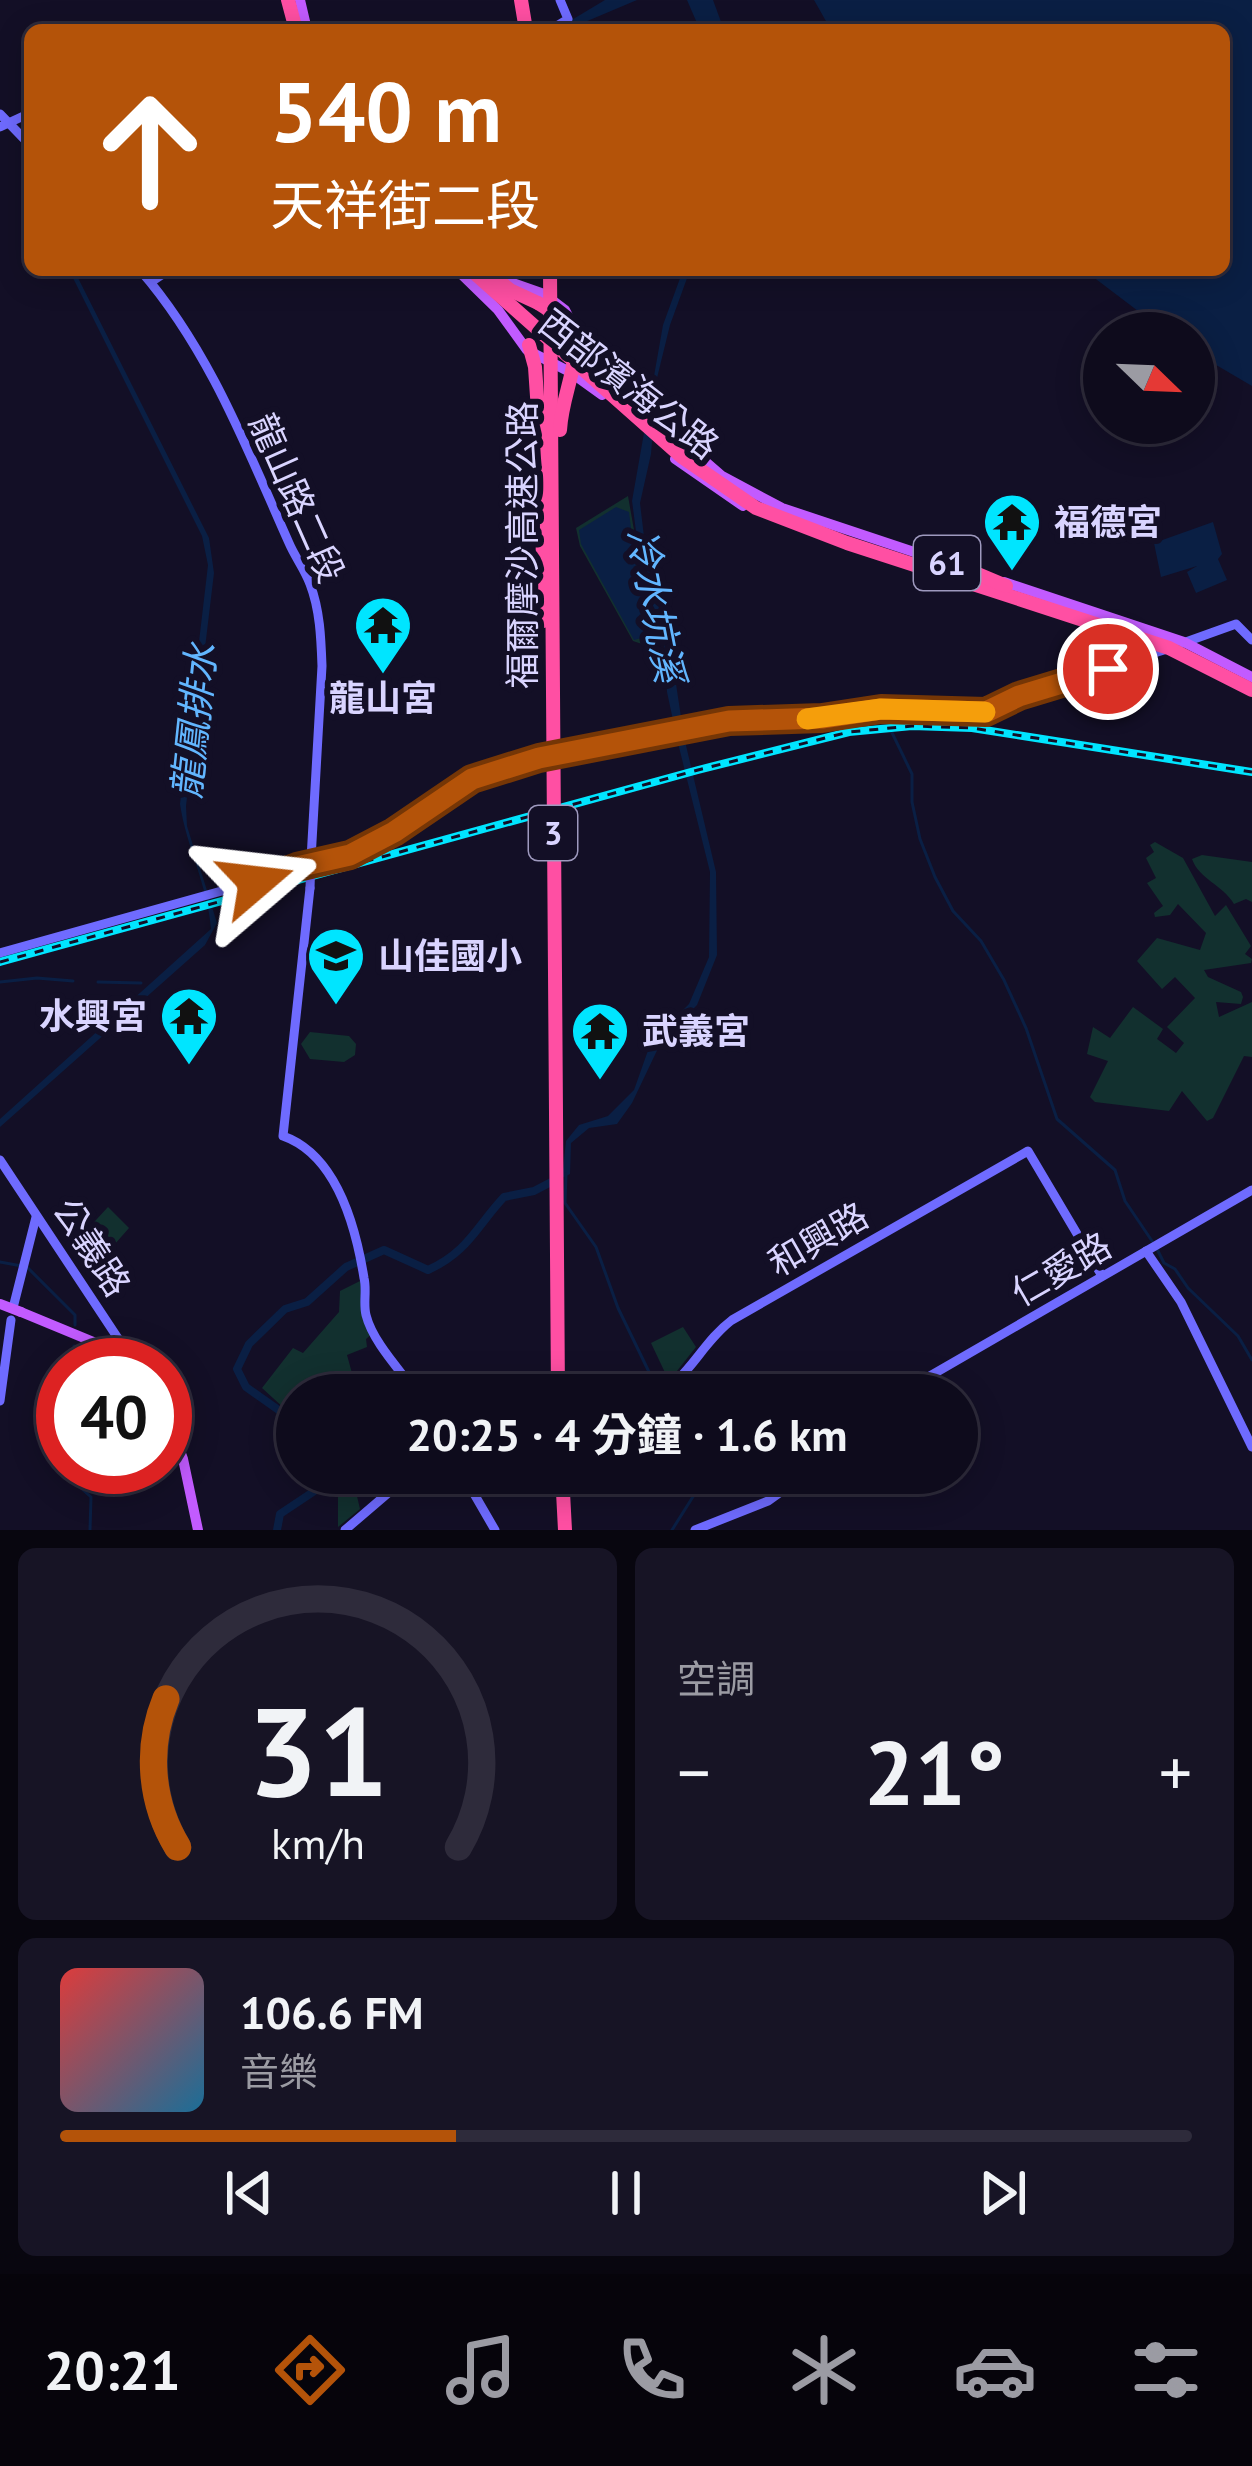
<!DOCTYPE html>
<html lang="zh-TW">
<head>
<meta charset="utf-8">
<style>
  body { margin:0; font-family:"PT Sans","Noto Sans TC",sans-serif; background:#171425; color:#f1f3f6; height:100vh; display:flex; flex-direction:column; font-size:45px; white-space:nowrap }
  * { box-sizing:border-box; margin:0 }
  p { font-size:39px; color:#9b9ba3 }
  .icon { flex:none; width:66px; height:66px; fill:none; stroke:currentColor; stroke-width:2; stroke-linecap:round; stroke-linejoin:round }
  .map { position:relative; height:1530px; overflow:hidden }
  .panel { display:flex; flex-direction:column; gap:18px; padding:18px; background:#08060f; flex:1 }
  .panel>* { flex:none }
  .top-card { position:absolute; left:24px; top:24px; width:1206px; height:252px; border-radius:18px; box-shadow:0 6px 30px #0003,0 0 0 3px #2e2b3b; background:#b45309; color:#fff; overflow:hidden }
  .needle { width:78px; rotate:113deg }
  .tools { position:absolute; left:1083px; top:312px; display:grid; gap:24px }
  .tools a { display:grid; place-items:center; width:132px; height:132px; border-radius:50%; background:#0e0b1c; box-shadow:0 6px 30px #0003,0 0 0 3px #2e2b3b; font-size:60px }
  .speed { position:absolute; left:36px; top:1338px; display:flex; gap:24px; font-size:60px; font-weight:700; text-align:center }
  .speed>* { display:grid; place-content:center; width:156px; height:156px; border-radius:50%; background:#0e0b1c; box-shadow:0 6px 30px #0003,0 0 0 3px #2e2b3b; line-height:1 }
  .speed .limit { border:18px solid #d22; background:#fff; color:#111 }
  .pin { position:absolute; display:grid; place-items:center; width:102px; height:102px; color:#fff; margin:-51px; border:6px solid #fff; border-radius:50%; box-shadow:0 3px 12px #0007 }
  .me { position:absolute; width:132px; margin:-66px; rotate:73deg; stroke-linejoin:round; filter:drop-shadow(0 0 9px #0008) }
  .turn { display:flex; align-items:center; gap:42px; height:252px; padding:0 48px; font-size:54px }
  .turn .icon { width:156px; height:156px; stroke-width:2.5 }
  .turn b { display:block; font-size:84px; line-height:102px }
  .big { font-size:90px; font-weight:700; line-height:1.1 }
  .panel .widget { flex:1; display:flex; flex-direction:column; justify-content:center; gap:18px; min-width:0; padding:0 42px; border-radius:18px; background:#171425 }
  .panel .dial { align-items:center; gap:0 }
  .dial svg { height:312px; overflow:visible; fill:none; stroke:#2e2b3b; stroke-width:7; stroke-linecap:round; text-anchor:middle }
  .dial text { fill:#f1f3f6; stroke:none }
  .song { display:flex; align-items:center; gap:36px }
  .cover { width:144px; height:144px; border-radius:18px; background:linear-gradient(135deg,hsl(0 70% 55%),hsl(200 70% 35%)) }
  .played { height:12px; border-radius:6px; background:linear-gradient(90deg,#b45309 35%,#2e2b3b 35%) }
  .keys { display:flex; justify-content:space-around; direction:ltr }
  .heat { display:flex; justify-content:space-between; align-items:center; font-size:66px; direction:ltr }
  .panel .tiles { flex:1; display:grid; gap:18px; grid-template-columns:1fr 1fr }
  .widget:last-child { grid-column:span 2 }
  .trip { position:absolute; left:276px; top:1374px; width:702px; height:120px; border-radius:60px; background:#0e0b1c; box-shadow:0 6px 30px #0003,0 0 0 3px #2e2b3b; font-weight:700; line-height:120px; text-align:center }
  .menu { display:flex; height:192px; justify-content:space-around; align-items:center; background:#06040b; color:#9b9ba3 }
  .menu .icon { width:84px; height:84px }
  .menu .selected { color:#b45309 }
  .menu b { font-size:54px; color:#f1f3f6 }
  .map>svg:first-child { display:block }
  .green { fill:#12302f }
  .water { fill:#0a1f44 }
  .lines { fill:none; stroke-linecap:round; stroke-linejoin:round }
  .stream { stroke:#0a1f44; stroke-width:3 }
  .river { stroke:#0a1f44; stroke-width:8 }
  .secondary { stroke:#6f6bff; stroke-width:9 }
  .primary { stroke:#c25bff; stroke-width:10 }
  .highway { stroke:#ff4fa3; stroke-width:14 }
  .rail-casing { stroke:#00e5ff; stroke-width:8 }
  .rail { stroke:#130f26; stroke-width:3; stroke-dasharray:9; stroke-linecap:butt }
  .secondary-bridge { stroke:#6f6bff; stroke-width:9 }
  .primary-bridge { stroke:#c25bff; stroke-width:10 }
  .highway-bridge { stroke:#ff4fa3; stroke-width:14 }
  .route-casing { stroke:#753606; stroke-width:30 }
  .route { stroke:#b45309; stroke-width:21 }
  .slow { stroke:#f59e0b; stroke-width:21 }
  .labels { text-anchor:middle; stroke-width:12; stroke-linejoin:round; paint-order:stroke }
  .shield { fill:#130f26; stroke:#9e99be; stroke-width:3 }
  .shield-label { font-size:33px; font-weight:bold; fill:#d9d4ff }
  .street-label { font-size:36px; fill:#d9d4ff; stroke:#130f26 }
  .poi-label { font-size:36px; font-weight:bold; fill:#d9d4ff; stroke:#130f26; text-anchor:start }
  .water-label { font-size:39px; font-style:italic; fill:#62b6ff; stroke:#130f26 }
</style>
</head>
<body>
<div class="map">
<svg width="1252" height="1530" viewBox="0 0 1252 1530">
  <rect width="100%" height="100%" fill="#130f26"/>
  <g class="green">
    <polygon points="628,496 640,564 662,638 642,644 633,641 580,546 576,528"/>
    <polygon points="1155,842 1183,858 1215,916 1226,905 1251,946 1245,954 1252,959 1251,963 1204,970 1208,977 1241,992 1243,997 1241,1004 1216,1002 1219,1017 1252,1002 1252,1057 1244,1056 1213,1118 1207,1121 1182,1091 1169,1111 1095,1102 1090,1097 1108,1061 1087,1054 1093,1027 1110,1038 1133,1007 1163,1029 1157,1039 1176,1053 1184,1043 1167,1027 1195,998 1175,977 1162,989 1137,961 1157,938 1200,950 1206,933 1178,904 1170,915 1155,917 1154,913 1163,906 1147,883 1156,878 1146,858 1154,852 1150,845"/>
    <path d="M1202,855L1252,862V902L1246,899L1234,904C1223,885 1199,879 1192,859Z"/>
    <polygon points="310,1032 349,1036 356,1044 355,1055 344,1062 310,1059 301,1044"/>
    <polygon points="108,1207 129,1228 107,1253 84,1233"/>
    <polygon points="362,1280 373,1333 366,1339 367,1347 347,1355 358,1395 297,1395 296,1419 262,1388 293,1348 303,1353 339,1312 340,1291"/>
    <polygon points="683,1327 696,1347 669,1381 651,1343"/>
    <polygon points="338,1473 360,1473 356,1492 360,1509 338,1527"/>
  </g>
  <g class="water">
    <polygon points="605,0 637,0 566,30 555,30"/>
    <polygon points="687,0 713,0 724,30 700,30"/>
    <polygon points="814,0 1252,0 1252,386 1194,352 1194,333 1167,333 1084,270 1224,270 1224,30 831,30"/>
    <path d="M69,270H74L209,538L214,573L186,806L187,826L217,923L205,945L0,1127V1119L211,929C208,886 186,846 180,804L208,565L202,536Z"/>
    <polygon points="683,270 690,270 670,325 657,378 651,454 640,503 647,562 667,624 684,737 716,872 717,955 697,1005 662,1040 632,1103 617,1124 589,1128 571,1143 570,1174 562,1178 566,1141 579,1125 608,1116 634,1090 651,1042 689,1004 709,957 710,872 677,739 667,692 664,641 641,569 632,501 663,325"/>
    <polygon points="616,507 629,512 635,561 658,632 654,640 647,642 645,637 634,640 581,544 579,530"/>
    <polygon points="1213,522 1222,554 1218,559 1227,580 1196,593 1187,572 1197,566 1161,577 1154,543"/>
  </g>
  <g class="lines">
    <g class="stream">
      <polyline points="882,712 912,774 912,802 920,839 935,877 953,911 981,941 1004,980 1026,1028 1057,1119 1115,1170 1125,1201 1152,1241"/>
      <polyline points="0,982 37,978 73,981"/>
      <polyline points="98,982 141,983"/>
      <polyline points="566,1174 565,1203 596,1247 618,1308 650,1374 654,1393"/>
      <polyline points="1157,1249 1164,1263 1175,1269 1188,1288 1238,1336 1252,1360"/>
      <polyline points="0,1262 27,1267 75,1315 75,1325"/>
      <polyline points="74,1346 83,1365"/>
      <polyline points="90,1530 91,1497 81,1488 100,1467"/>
      <polyline points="672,1530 701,1484 693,1478 677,1479 673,1473"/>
    </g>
    <g class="river">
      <path d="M297,1423L246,1387L237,1369L249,1344L285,1309L307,1302L346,1267L384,1250L428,1270C468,1252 476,1227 504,1197L534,1191L555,1180"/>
      <polyline points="277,1530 280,1514 325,1484 332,1473"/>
    </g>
    <g class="secondary">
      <polyline points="550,30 568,19 560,0"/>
      <polyline points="0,114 30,145"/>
      <polyline points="0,127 30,113"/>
      <path d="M140,270C209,349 247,449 289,543C295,557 305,570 310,584C320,610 321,638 322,666L311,859"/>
      <polyline points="151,282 169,270"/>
      <polyline points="1183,643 1236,624 1252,640"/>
      <path d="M310,888L283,1136C337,1155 356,1228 364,1278C367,1290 363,1303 366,1315C373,1343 402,1372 418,1395"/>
      <polyline points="0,953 350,855 395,832 472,779 539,759 729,721 822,718 881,709 986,712 1019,696 1167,649"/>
      <polyline points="0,1160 133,1361"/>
      <polyline points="1146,1251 1181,1302 1252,1447"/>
      <polyline points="14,1304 36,1217"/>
      <path d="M654,1395C687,1383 701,1343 732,1320L1028,1151L1102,1276"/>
      <polyline points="897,1395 1252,1190"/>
      <polyline points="0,1401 11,1320"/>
      <polyline points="462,1473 495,1530"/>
      <polyline points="345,1530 401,1482 418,1473"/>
      <polyline points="695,1530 768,1501 807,1473"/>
    </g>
    <g class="primary">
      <polyline points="300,0 307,30"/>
      <polyline points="457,270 498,310 527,350 570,372 602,395"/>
      <polyline points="507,281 544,294 565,310 593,364 722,476 782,508 974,572"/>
      <polyline points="675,459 743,506"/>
      <polyline points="1004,582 1184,642 1252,677"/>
      <polyline points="21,1312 113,1350 137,1365"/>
      <polyline points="165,1410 183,1459 198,1530"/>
    </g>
    <g class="highway">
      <polyline points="288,0 296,30"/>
      <polyline points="521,0 526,30"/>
      <polyline points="471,270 682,457 756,508 847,543 1169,648 1252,690"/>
      <polyline points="485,270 510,290 538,303"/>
      <polyline points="968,570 1006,586"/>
      <polyline points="562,1473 565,1530"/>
    </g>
    <defs>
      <polyline id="rail" points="0,962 698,770 849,732 912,726 972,728 1252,772"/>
    </defs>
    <use href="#rail" class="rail-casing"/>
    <use href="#rail" class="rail"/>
    <polyline class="secondary-bridge" points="310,888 311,859"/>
    <polyline class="primary-bridge" points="0,1304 21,1312"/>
    <g class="highway-bridge">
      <polyline points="550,270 558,1395"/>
      <path d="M538,303C601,340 563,376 560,430"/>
      <polyline points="529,345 535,367 541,455 544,621"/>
    </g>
  </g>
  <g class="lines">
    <defs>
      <polyline id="route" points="256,882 297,867 350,855 394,832 472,779 539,758 729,721 822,718 881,709 986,712 1019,696 1108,669"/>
    </defs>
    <use href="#route" class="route-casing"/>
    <use href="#route" class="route"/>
    <polyline class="slow" points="807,719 881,709 985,712"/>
  </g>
  <defs>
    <symbol id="temple-pin" viewBox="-11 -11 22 30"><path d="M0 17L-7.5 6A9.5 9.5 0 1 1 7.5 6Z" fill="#00e5ff" stroke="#130f26"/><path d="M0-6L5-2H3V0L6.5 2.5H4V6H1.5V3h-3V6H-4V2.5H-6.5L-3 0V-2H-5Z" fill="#111"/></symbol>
    <symbol id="school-pin" viewBox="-11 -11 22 30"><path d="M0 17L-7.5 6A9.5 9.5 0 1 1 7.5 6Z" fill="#00e5ff" stroke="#130f26"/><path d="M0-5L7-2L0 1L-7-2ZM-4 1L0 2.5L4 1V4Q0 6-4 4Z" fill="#111"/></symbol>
  </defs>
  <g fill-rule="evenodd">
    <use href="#temple-pin" x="979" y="489" width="66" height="90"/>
    <use href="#temple-pin" x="350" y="592" width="66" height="90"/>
    <use href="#school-pin" x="303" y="923" width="66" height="90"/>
    <use href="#temple-pin" x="156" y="983" width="66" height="90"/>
    <use href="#temple-pin" x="567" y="998" width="66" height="90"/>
  </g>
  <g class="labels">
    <g class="shield">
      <rect x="914" y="536" width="66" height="54" rx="9"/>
      <rect x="529" y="806" width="48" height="54" rx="9"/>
    </g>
    <g class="shield-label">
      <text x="947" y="575">61</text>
      <text x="553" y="845">3</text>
    </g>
    <g class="street-label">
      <text transform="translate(629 384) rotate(38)" y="13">西部濱海公路</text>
      <text transform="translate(297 498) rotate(66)" y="13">龍山路二段</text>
      <text transform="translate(522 545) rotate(-90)" y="13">福爾摩沙高速公路</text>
      <text transform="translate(818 1239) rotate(-30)" y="13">和興路</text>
      <text transform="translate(92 1247) rotate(57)" y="13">公義路</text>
      <text transform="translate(1061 1269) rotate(-30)" y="13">仁愛路</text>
    </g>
    <g class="poi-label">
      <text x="1054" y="535">福德宮</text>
      <text x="383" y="711" text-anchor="middle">龍山宮</text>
      <text x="378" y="969">山佳國小</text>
      <text x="147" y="1029" text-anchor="end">水興宮</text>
      <text x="642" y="1044">武義宮</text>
    </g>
    <g class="water-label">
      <text transform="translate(656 605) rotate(79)" y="14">冷水坑溪</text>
      <text transform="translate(194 721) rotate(-84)" y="14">龍鳳排水</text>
    </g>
  </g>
</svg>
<div class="tools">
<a><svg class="needle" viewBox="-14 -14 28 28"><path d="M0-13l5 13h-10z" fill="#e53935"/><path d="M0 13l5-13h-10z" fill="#9b9ba3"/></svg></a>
</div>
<div class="speed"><div class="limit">40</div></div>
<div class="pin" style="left:1108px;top:669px;background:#d93025"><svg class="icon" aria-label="arrive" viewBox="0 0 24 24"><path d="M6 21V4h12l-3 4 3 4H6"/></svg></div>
<svg class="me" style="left:256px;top:882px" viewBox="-20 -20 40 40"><path d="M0-17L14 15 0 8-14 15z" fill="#b45309" stroke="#fff" stroke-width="4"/></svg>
<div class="trip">20:25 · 4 分鐘 · 1.6 km</div>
<div class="top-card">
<div class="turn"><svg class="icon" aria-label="ahead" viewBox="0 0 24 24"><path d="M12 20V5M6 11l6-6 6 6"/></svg><div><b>540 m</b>天祥街二段</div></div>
</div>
</div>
<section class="panel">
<div class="tiles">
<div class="widget dial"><svg viewBox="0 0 100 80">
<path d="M14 69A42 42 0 1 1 86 69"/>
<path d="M14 69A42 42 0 0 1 11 31" stroke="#b45309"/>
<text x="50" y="56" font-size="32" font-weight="700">31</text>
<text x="50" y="72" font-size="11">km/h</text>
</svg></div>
<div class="widget"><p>空調</p>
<div class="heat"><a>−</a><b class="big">21°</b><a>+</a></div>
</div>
<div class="widget">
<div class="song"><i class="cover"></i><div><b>106.6 FM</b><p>音樂</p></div></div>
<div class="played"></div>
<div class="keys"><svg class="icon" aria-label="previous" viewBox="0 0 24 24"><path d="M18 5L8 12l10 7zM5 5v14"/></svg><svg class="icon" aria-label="pause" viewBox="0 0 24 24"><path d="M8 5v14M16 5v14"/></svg><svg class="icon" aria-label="next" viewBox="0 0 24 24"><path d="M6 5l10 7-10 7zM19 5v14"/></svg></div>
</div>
</div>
</section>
<nav class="menu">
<b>20:21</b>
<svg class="icon selected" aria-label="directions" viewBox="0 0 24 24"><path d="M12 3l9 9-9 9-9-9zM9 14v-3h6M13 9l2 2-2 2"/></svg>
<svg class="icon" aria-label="music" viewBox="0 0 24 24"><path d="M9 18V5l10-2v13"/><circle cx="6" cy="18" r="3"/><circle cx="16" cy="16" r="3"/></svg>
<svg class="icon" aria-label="phone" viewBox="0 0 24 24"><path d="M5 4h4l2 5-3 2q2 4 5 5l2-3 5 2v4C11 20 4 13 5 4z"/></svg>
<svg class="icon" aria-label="climate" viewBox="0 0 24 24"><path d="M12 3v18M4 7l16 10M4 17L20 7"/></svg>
<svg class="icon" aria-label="car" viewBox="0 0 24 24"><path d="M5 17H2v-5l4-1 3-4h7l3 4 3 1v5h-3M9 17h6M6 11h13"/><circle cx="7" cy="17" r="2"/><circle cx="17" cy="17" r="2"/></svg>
<svg class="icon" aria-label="filters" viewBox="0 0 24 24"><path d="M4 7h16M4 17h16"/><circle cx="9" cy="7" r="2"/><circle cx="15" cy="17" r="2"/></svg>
</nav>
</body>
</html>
